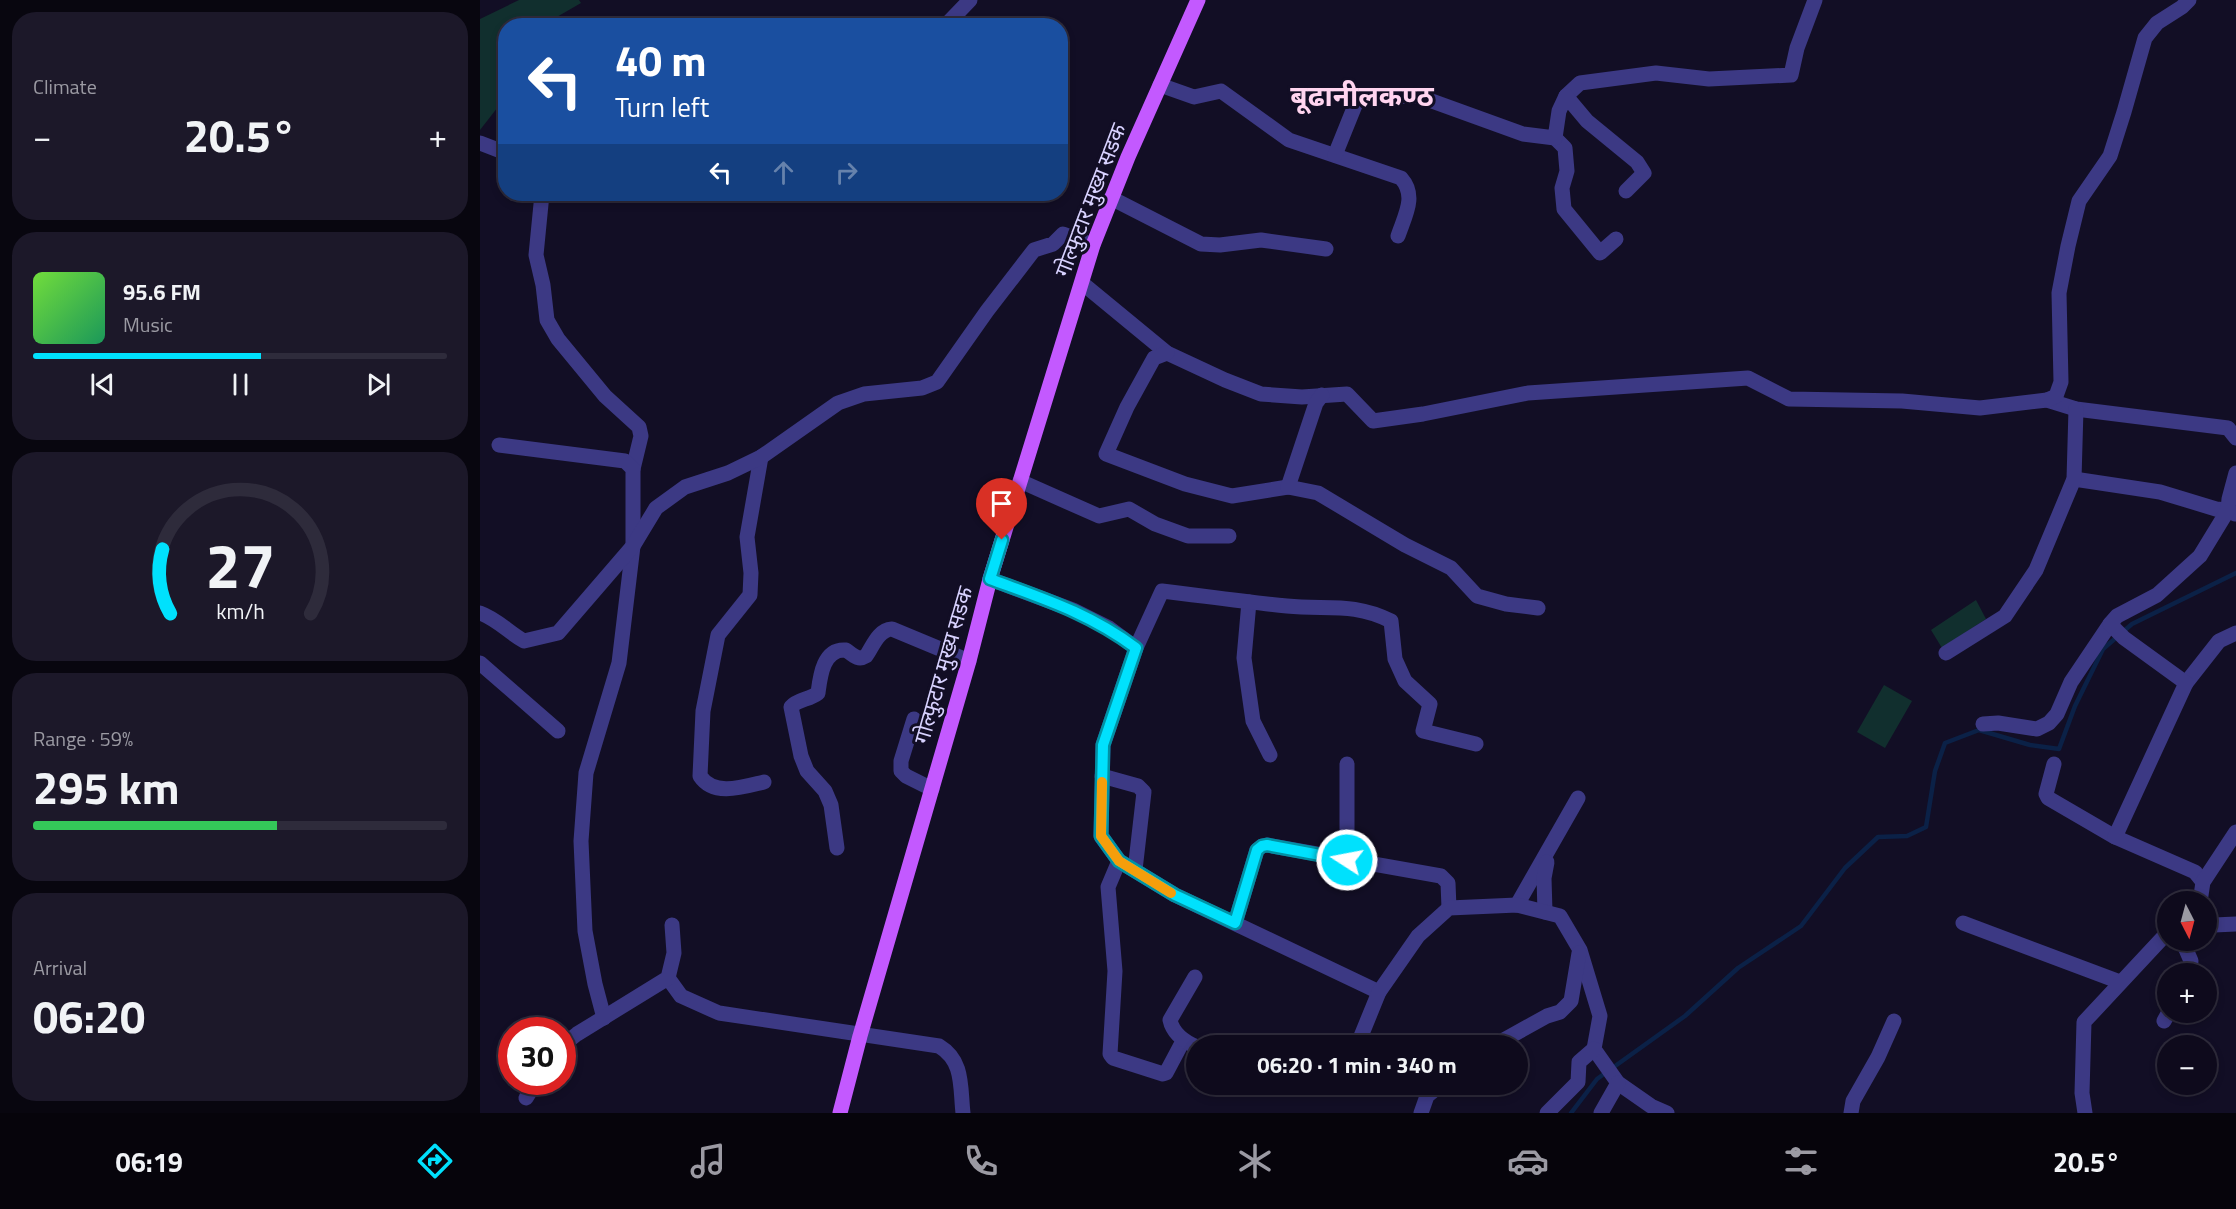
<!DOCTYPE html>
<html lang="en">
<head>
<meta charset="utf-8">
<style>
  body { margin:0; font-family:"Titillium Web","Noto Sans Devanagari",sans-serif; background:#1c1829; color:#f1f3f6; height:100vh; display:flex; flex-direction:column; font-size:22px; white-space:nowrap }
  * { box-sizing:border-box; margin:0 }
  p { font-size:20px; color:#9b9aa3 }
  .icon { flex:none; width:33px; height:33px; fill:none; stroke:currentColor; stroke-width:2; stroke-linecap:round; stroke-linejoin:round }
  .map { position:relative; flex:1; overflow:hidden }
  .details { display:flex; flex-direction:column; gap:12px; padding:12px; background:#08060f; width:480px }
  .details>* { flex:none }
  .hud { position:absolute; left:18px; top:18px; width:570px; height:183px; border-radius:24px; box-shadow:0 3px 9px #0003,0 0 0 2px #2e2b3b; background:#1a4fa0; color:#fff; overflow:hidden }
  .needle { width:39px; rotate:174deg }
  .fabs { position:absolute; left:1677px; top:891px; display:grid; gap:12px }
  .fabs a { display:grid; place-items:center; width:60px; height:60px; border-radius:50%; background:#0e0a1c; box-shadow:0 3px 9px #0003,0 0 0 2px #2e2b3b; font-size:30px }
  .speed { position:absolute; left:18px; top:1017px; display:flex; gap:12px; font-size:30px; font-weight:700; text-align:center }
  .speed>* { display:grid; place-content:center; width:78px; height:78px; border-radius:50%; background:#0e0a1c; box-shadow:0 3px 9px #0003,0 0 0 2px #2e2b3b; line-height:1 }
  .speed .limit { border:9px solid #d22; background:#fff; color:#111 }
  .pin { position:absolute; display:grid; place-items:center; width:51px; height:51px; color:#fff; margin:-62px -26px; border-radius:50% 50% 50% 0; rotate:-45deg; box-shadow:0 0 6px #0007 }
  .pin .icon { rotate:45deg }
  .me { position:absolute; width:66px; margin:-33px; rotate:281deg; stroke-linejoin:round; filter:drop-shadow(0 0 4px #0008) }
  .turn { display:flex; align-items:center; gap:21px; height:126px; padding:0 18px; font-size:27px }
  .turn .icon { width:78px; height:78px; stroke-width:2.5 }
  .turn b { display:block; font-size:42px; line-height:51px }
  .lanes { display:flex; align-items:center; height:57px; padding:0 18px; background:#0003; justify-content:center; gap:30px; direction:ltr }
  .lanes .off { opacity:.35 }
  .big { font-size:45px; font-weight:700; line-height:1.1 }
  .details .widget { flex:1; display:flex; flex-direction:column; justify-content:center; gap:9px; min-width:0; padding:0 21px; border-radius:24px; background:#1c1829 }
  .details .dial { align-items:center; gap:0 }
  .dial svg { height:156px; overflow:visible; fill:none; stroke:#2e2b3b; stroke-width:7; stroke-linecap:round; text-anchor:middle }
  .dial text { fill:#f1f3f6; stroke:none }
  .song { display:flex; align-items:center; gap:18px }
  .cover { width:72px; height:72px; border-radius:9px; background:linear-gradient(135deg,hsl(100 70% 55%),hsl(150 70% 35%)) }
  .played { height:6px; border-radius:3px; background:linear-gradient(90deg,#00e1fd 55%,#2e2b3b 55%) }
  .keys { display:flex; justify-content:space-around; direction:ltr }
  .heat { display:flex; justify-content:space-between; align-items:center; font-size:33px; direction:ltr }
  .charge { height:9px; border-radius:4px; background:linear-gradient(90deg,#34c759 59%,#2e2b3b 0) }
  .trip { position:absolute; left:706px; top:1035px; width:342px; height:60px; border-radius:30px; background:#0e0a1c; box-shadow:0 3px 9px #0003,0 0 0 2px #2e2b3b; font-weight:700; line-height:60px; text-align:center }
  .menu { display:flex; height:96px; justify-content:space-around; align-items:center; background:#06040b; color:#9b9aa3 }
  .menu .icon { width:42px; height:42px }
  .menu .on { color:#00e1fd }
  .menu b { font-size:27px; color:#f1f3f6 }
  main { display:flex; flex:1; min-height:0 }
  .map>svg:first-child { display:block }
  .green { fill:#112f2e }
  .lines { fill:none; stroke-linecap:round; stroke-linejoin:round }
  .stream { stroke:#0b2147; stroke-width:4.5 }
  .minor { stroke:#3c3984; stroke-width:15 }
  .major { stroke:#c359ff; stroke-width:15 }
  .route-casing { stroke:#0092a4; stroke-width:15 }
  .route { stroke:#00e1fd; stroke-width:10 }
  .slow { stroke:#f59e0b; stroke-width:10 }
  .labels { text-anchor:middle; stroke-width:6; stroke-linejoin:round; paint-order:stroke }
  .street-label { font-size:22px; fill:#d8d2ff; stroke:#120e25 }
  .district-label { font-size:28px; font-weight:bold; fill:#ffd4ef; stroke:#120e25 }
</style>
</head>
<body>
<main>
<section class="details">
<div class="widget"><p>Climate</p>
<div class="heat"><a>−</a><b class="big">20.5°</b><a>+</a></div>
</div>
<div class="widget">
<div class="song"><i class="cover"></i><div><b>95.6 FM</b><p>Music</p></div></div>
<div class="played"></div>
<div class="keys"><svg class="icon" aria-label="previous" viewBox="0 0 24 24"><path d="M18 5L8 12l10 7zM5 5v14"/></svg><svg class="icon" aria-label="pause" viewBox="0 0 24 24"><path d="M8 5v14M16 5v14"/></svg><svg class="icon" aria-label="next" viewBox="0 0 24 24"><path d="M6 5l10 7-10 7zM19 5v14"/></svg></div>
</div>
<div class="widget dial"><svg viewBox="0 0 100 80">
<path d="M14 69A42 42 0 1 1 86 69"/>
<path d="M14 69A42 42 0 0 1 10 36" stroke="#00e1fd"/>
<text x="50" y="56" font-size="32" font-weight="700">27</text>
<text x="50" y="72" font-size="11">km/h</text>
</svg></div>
<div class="widget"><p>Range · 59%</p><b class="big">295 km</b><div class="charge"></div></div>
<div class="widget"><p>Arrival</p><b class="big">06:20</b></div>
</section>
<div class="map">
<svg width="1756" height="1113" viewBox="0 0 1756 1113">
  <rect width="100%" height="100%" fill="#120e25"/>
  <g class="green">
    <polygon points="39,0 99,0 101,3 63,25 26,26 25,98 0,130 0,19"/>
    <polygon points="1496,600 1506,619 1462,648 1451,630"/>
    <polygon points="1404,685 1432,701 1405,748 1377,732"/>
  </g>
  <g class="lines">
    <polyline class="stream" points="1091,1113 1117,1079 1205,1016 1258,968 1321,926 1365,868 1398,837 1427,836 1446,827 1455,771 1465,743 1499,730 1550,745 1579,749 1595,706 1623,649 1652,624 1756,573"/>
    <g class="minor">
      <polyline points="465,26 490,0"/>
      <path d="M680,85L714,97L741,91L809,140L921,178C937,196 925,215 918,236"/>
      <polyline points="1086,96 1100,83 1176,73 1229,79 1311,75 1317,48 1335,0"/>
      <polyline points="1075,138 1085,148 1087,171 1082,188 1084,209 1120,253 1136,239"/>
      <polyline points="0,143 26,153"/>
      <polyline points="855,155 878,98 938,96 1043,134 1075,138 1079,111 1086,96 1107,121 1157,162 1164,173 1146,191"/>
      <polyline points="62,194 56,255 63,285 67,320 78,339 125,396 159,427 161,436 153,469"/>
      <polyline points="631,198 721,244 740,245 781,240 846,249"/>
      <polyline points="602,283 687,353 745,380 781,394 822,397 867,394 893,421 943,414 1048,393 1268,378 1309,399 1422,401 1500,408 1567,400 1596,409 1748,428 1756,438"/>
      <polyline points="687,353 674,358 647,407 626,454 705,484 752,496 808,487"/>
      <polyline points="842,395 836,403 808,487 838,493 925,545 971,568 997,596 1026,604 1058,608"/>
      <polyline points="1567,400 1576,396 1581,382 1579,293 1588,246 1599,201 1630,156 1644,112 1665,38 1677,23 1702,7 1709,0"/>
      <polyline points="19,445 145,461 153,469 153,546 139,663 106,773 101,841 105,931 115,984 124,1018"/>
      <path d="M281,457L267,537L271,573L270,595L238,635L223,711L220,776C234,797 263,787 284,782"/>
      <polyline points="1594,479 1680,492 1736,509 1748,510 1755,514"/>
      <polyline points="540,481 619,516 649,509 675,524 708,536 749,536"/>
      <polyline points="510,579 593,610 629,628 656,648"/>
      <polyline points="769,602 764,658 773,721 790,755"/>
      <path d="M0,613C17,619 28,632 44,641L78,633L153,546L176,508L205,487L248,473L281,457L358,403L384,394L442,388L457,382L507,311L554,250L573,244L583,234L613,245"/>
      <polyline points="1466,653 1525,616 1556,570 1594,479 1596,409"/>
      <polyline points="0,663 78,731"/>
      <polyline points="1706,683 1739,641 1756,633"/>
      <polyline points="434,719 421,761 421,771 426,776 452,789"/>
      <polyline points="1503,724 1518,723 1557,729 1569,723 1577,714 1591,682 1630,624"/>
      <polyline points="867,764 867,860"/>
      <polyline points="1574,764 1566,794 1568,798 1635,837"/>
      <polyline points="622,776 658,786 664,792 655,870"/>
      <path d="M357,848L351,805L345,791L327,771L321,756L311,707C318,699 329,700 338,693C340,677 343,648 366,650C373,655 378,661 386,656C393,646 398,630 412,629L489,661"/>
      <polyline points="639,861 628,887 635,971 630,1054 633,1058 683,1074 686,1073 703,1041"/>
      <polyline points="1723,882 1715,872 1635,837 1706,683 1644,638 1630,624 1637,616 1677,595 1720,556 1748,510 1749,499 1756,473"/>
      <polyline points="1720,902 1723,882 1756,832"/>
      <polyline points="1037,905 1098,798"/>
      <polyline points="1065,912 1064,878 1067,862"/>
      <polyline points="1726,919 1734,925 1756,924"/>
      <polyline points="755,923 777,850 782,846 787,845 961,876 968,883 969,908"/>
      <polyline points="1483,923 1640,982"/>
      <polyline points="1702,940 1711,961 1709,974"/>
      <path d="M715,977L690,1020C693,1034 705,1042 717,1047"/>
      <path d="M188,978L201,996L239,1013L459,1046C484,1061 480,1087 483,1113"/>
      <path d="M899,992L695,895L639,861L621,836L623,745L656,648L682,591C724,596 765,602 807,606C847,610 873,602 911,621L915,659L925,681L950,704L943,731L996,744"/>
      <polyline points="1684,1021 1689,1012"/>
      <polyline points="82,1046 97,1034 188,978 194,953 192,925"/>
      <polyline points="877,1046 899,992 938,936 969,908 1037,905 1080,916 1100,950 1120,1016 1114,1049 1138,1083 1171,1106 1187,1113"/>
      <polyline points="1013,1046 1067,1016 1080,1012 1091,1001 1099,953"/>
      <polyline points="46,1098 56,1082"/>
      <polyline points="941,1113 947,1096 962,1084"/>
      <polyline points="1067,1113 1098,1082 1099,1062 1114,1049"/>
      <polyline points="1121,1113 1138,1083"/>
      <polyline points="1371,1113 1373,1101 1398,1057 1414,1021"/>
      <polyline points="1605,1113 1602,1093 1604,1022 1688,932"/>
    </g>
    <polyline class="major" points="360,1113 380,1036 489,661 510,579 613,245 648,157 718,0"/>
  </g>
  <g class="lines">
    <defs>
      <path id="route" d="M522,540L510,579C564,599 609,613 656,648L623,745L621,836L639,861L695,895L755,923L777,850L782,846L787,845L867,860"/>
    </defs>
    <use href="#route" class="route-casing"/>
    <use href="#route" class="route"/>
    <polyline class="slow" points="622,782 621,836 639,861 691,893"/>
  </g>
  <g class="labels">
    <g class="street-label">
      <text transform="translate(610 200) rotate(-69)" y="8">गोल्फुटार मुख्य सडक</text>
      <text transform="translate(463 665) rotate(-74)" y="8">गोल्फुटार मुख्य सडक</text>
    </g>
    <g class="district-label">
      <text x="882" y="106">बूढानीलकण्ठ</text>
    </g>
  </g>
</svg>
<div class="fabs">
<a><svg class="needle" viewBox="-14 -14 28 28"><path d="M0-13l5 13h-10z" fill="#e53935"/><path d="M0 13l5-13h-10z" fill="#9b9aa3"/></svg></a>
<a>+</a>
<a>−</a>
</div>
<div class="speed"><div class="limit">30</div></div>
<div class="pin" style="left:522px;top:540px;background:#d93025"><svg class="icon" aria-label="arrive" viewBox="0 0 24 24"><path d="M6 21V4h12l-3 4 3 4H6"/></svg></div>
<svg class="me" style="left:867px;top:860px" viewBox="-20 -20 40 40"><circle r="17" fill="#00e1fd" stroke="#fff" stroke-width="3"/><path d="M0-11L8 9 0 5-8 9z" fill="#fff"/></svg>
<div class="trip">06:20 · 1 min · 340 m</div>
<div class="hud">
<div class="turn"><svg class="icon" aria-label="left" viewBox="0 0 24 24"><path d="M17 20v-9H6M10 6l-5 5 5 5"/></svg><div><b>40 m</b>Turn left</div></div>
<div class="lanes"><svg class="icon" aria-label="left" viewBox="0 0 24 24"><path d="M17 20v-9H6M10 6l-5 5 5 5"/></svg><svg class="icon off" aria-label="ahead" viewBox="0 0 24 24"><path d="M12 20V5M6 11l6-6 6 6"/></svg><svg class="icon off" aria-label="right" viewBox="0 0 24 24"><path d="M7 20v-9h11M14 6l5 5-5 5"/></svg></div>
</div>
</div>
</main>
<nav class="menu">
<b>06:19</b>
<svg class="icon on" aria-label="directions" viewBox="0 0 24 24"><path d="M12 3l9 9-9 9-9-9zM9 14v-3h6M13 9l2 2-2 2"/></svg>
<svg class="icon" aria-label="music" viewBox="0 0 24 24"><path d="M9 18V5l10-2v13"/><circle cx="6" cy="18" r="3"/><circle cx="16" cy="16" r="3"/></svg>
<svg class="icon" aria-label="phone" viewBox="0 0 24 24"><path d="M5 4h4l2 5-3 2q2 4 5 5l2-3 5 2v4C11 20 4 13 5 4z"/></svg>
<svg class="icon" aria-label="climate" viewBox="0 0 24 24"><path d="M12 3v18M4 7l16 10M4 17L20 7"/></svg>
<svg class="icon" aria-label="car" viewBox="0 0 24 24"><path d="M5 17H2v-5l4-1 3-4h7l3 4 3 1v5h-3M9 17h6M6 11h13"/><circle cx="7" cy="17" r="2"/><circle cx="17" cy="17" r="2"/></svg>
<svg class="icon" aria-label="filters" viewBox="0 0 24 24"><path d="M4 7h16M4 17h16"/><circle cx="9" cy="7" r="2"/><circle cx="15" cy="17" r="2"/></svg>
<b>20.5°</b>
</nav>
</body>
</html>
